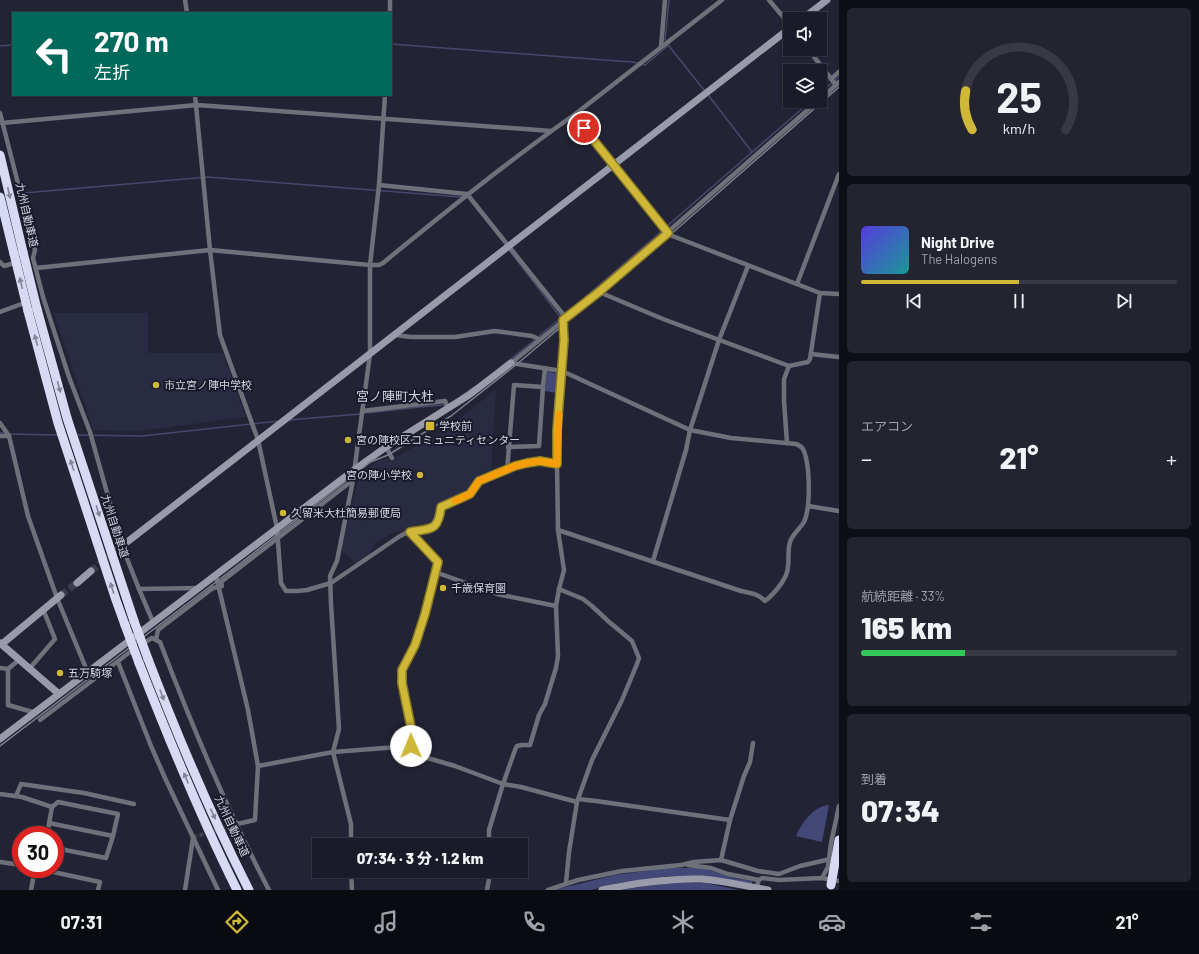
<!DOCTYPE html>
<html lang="ja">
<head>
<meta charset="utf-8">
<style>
  body { margin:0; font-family:Barlow,"Noto Sans JP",sans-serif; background:#232430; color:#f1f3f6; height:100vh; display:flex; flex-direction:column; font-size:15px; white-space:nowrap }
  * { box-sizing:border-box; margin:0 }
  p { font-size:13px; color:#9fa1a8 }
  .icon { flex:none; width:22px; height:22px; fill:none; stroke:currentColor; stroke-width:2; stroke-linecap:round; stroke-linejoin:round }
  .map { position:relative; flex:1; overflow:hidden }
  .details { display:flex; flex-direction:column; gap:8px; padding:8px; background:#0e0f16; width:360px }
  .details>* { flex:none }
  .top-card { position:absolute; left:12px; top:12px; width:380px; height:84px; border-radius:0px; box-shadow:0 1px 3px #0004,0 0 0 1px #383945; background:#00695c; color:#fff; overflow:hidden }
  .tools { position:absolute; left:783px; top:12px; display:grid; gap:8px }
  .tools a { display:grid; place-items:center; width:44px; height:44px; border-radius:0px; background:#1a1b28; box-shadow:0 1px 3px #0004,0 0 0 1px #383945; font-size:20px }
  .speed { position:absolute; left:12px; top:826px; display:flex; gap:8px; font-size:20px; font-weight:700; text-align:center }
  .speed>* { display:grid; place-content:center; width:52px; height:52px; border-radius:50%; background:#1a1b28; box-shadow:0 1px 3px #0004,0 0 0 1px #383945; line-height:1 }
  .speed .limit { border:6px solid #d22; background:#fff; color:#111 }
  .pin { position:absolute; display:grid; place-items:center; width:34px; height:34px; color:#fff; margin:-17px; border:2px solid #fff; border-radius:50%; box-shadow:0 1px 4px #0007 }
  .me { position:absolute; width:44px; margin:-22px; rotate:359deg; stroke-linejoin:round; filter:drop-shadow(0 0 3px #0008) }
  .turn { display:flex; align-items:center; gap:14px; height:84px; padding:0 16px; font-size:18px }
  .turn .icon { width:52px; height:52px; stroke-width:2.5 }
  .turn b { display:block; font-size:28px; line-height:34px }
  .big { font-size:30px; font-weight:800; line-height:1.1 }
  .details .card { flex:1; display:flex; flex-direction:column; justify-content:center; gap:6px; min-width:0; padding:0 14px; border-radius:6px; background:#232430 }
  .details .dial { align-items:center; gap:0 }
  .dial svg { height:104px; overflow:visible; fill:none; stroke:#383945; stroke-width:7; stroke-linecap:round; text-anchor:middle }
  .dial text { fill:#f1f3f6; stroke:none }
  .song { display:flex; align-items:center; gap:12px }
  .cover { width:48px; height:48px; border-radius:6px; background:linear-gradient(135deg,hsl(250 70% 55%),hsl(180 70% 35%)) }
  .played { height:4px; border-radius:2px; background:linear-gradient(90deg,#cfb837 50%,#383945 50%) }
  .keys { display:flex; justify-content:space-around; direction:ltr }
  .heat { display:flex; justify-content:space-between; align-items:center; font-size:22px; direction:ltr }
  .charge { height:6px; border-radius:3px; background:linear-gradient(90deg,#34c759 33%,#383945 0) }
  .trip { position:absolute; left:312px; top:838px; width:216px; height:40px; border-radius:0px; background:#1a1b28; box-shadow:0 1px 3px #0004,0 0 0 1px #383945; font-weight:800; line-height:40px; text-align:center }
  .tabs { display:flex; height:64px; justify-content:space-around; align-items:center; background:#0a0b10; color:#9fa1a8 }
  .tabs .icon { width:28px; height:28px }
  .tabs .active { color:#cfb837 }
  .tabs b { font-size:18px; color:#f1f3f6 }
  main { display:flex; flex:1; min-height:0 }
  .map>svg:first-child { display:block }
  .built { fill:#292b43 }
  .green { fill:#444878 }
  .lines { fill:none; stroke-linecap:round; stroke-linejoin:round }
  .stream { stroke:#49466b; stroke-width:1.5 }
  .street-tunnel { stroke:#3c3e4e; stroke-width:4.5; stroke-dasharray:4.5 2; stroke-linecap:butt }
  .secondary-tunnel { stroke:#3c3e4e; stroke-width:7; stroke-dasharray:7 3.5; stroke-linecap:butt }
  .street { stroke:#6f717a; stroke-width:4.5 }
  .secondary { stroke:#999baa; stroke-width:7 }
  .highway { stroke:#d7daf2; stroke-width:9 }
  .rail { stroke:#7e808e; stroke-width:1.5 }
  .highway-bridge { stroke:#d7daf2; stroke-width:9 }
  .oneway { fill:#828498 }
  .route-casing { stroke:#877824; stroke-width:10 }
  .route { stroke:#cfb837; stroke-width:7 }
  .slow { stroke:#f59e0b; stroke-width:7 }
  .poi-dot { fill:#cfb837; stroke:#191b2b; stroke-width:1.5 }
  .labels { text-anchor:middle; stroke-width:4; stroke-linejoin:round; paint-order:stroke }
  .street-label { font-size:11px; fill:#d1d3de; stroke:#191b2b }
  .poi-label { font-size:11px; fill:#d1d3de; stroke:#191b2b; text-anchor:start }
  .quarter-label { font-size:13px; fill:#d1d3de; stroke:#191b2b }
</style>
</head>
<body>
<main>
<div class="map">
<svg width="839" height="890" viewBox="0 0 839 890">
  <rect width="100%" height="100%" fill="#222435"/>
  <g class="built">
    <polygon points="54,313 148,313 148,353 223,353 246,417 139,431 93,430"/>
    <polygon points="496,389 491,471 481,474 473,481 468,491 458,497 438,505 437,515 433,524 429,527 411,529 393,533 376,542 367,557 355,563 341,550 359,477 379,460 391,459 411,449 430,437 444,432"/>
  </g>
  <g class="green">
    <polygon points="547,371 559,374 557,393 545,391"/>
    <path d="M829,805L822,842L796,836C802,822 814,806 829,805Z"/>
    <polygon points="668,868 703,868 734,878 752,881 752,884 704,876 667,876 619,883 591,890 554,890 615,875"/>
    <polygon points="669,883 706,883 738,890 619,890"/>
  </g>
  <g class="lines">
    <g class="stream">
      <polyline points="665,40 669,0"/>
      <polyline points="391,44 632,62 638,63"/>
      <polyline points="0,46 13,45"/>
      <polyline points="669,46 704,90"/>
      <polyline points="642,64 645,65 669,45"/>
      <polyline points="820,93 839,77"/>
      <polyline points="709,96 752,152"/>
      <polyline points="24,193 208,177 461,197"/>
      <polyline points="666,227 811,101"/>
      <polyline points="509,250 561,318 539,336"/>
      <polyline points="561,318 663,230"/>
      <polyline points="498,369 536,339"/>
      <polyline points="461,396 474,387"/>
      <path d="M364,413C391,411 418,406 446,405"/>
      <polyline points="288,420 360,414"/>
      <polyline points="0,433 6,433"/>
      <polyline points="9,434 58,435"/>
      <polyline points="75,435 142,436 279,421"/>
    </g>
    <polyline class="street-tunnel" points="193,837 227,828 237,824"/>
    <g class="secondary-tunnel">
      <polyline points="91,571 122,546"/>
      <polyline points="61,595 77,583"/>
    </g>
    <g class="street">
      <polyline points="185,0 187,13"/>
      <polyline points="769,0 790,25"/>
      <polyline points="390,13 390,0"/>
      <polyline points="661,47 665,0"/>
      <polyline points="808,49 836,85"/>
      <polyline points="831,79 839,72"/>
      <path d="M195,95L210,250L220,335L258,440L277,528L281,583L286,591H297L307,590L331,583L400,536C404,534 407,532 411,531C417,530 425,531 430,529C438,526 440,514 441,507L470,494L476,484L479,481L527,463L540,461L557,464"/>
      <polyline points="820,100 839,82"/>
      <polyline points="0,113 35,250 33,258 43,297 69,377 90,432 122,546 139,589 153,622"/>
      <polyline points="574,115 670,235 820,293 839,294"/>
      <polyline points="2,123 197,105 551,131"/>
      <polyline points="379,185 467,194 566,318"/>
      <polyline points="0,262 4,266 18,262"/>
      <path d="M36,268L210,250L370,265H379L383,263C445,212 508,161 574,115L722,0"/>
      <polyline points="797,284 839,174"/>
      <polyline points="599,292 663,319 789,366 808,362 810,359 820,293"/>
      <polyline points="0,312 27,302"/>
      <polyline points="395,335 411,337 455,337 495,331 532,336 539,339"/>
      <polyline points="811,354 839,357"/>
      <path d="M511,363L562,371L690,430L731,438L796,444C799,445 801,446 803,449C810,463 811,507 804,522C800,529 793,533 790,542C787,551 790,562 787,572C785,581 772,596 765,601C759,594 750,593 741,591L558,530"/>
      <polyline points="511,363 599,292 818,101"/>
      <polyline points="362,411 445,401 448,408"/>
      <polyline points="0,423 9,436 28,516 57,598 88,673"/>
      <polyline points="0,436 9,436"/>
      <polyline points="787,443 784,401 784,379 789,366"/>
      <polyline points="386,447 392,458"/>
      <polyline points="508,447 539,446 543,387 545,368"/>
      <polyline points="507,471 514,385 543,387"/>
      <polyline points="808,506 839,511"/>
      <polyline points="410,531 438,562 425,614 415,645 402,670 402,683 411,727 411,746 412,752 417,755 455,766 503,784 521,787 577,802"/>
      <polyline points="653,561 686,450 690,430 719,340 748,266"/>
      <polyline points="435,572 497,594 556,606"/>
      <polyline points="216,576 248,710 258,766 255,820 237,824"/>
      <polyline points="139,589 199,588"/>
      <polyline points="559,589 583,599 592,606 608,621 632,641 639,658 637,664 622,700 592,760 577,802 569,852 566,883"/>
      <polyline points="156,639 158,630 213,588 222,586 221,582 353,480"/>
      <path d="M142,644L152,638L160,642C192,726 227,810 269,890"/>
      <polyline points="20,659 8,669 8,705 36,713"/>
      <polyline points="118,662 151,746 165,778 218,890"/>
      <polyline points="0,668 8,669"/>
      <polyline points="30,668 55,639 43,609"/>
      <polyline points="40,720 134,649"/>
      <polyline points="258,766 333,752 339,729 331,604 330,576 337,561 353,480 370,354 370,265 379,185 385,95"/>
      <polyline points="0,794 22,797 52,807"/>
      <polyline points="16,796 21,784 84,793 134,804"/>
      <polyline points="578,799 596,801 730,820"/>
      <polyline points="49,823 113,836"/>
      <polyline points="47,835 52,807 58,802 118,814 113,836 106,858 55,848"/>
      <polyline points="351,845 351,824 333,752 411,746"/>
      <polyline points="489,845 489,830 503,784 515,750 517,746 522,745 530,745 539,715 545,704 556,668 558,656 556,606 559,589 564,570 558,530 557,464 557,429 564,340 563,320"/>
      <polyline points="721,860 730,820 744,776 750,762 753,743"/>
      <polyline points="0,862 21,865"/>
      <polyline points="688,865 711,868 728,874 759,880"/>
      <polyline points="39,869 100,882 98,890"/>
      <polyline points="351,871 352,890"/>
      <polyline points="822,878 828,867 831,843 839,806"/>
      <polyline points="756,888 759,880 762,878 779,880 822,878 839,881"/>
      <polyline points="31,890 35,869"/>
      <polyline points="185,890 193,838"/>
      <polyline points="487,890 489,879 489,871"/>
      <polyline points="548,890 578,880 622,871 681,865 694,862 721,860 758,871 779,874 800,866 835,858"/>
    </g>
    <g class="secondary">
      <polyline points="802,19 827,0"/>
      <polyline points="122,546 790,28"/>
      <polyline points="77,583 91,571"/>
      <polyline points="0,643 59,694"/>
      <polyline points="2,644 61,595"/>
      <polyline points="0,739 354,470 386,447 469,395 511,363"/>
      <path d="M602,890C635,883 668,878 702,879C724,881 746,886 768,890"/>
    </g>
    <g class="highway">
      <polyline points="0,155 23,252"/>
      <polyline points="0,197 14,254"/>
      <polyline points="37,309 67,418 134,621"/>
      <polyline points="28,311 58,423 116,600 125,625"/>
      <path d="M148,659C178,737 211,815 249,890"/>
      <path d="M139,663C169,740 200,816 237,890"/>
    </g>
    <g class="rail">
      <polyline points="368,463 388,455 451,416 517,364 670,235 839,87"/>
      <polyline points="0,746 233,569 373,460"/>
    </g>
    <g class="highway-bridge">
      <polyline points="23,252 37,309"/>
      <polyline points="14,254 28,311"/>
      <polyline points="134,621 148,659"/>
      <polyline points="125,625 139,663"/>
      <polyline points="831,885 839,840"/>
    </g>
  </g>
  <defs><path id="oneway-solid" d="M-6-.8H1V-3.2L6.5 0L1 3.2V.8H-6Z"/></defs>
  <g class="oneway">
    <use href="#oneway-solid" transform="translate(9 193) rotate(77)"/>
    <use href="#oneway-solid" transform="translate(21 283) rotate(-103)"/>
    <use href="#oneway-solid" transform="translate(36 340) rotate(-105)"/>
    <use href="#oneway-solid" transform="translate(59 387) rotate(75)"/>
    <use href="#oneway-solid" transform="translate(72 465) rotate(-108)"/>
    <use href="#oneway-solid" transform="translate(98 511) rotate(72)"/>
    <use href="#oneway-solid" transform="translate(112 588) rotate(-108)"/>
    <use href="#oneway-solid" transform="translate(162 695) rotate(69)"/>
    <use href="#oneway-solid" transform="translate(186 778) rotate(-113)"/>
    <use href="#oneway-solid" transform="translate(213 814) rotate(65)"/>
  </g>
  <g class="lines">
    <defs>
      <path id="route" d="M411,746V727L402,683V670L415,645L425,614L438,562L410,532C431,528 438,532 441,507L470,494L479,481L515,466L527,463L540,461L557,464V430L564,340L563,320L599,292L668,233L584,128"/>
    </defs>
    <use href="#route" class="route-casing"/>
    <use href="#route" class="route"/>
    <polyline class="slow" points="455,501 470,494 479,481 515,466 527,463 540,461 557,464 559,414"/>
  </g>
  <g class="poi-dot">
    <circle cx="156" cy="385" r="4"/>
    <rect x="425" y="421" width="10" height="10" rx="2"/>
    <circle cx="348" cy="440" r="4"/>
    <circle cx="420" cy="475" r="4"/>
    <circle cx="283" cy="513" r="4"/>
    <circle cx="443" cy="588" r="4"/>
    <circle cx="60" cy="673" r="4"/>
  </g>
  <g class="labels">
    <g class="street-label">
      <text transform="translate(27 215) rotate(77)" y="4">九州自動車道</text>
      <text transform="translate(115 526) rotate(72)" y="4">九州自動車道</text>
      <text transform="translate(232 826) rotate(65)" y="4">九州自動車道</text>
    </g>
    <g class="poi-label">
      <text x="164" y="389">市立宮ノ陣中学校</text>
      <text x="439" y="430">学校前</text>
      <text x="356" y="444">宮の陣校区コミュニティセンター</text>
      <text x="412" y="479" text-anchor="end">宮の陣小学校</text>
      <text x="291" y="517">久留米大杜簡易郵便局</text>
      <text x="451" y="592">千歳保育園</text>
      <text x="68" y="677">五万騎塚</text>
    </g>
    <g class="quarter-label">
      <text x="395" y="401">宮ノ陣町大杜</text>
    </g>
  </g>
</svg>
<div class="tools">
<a><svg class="icon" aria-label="sound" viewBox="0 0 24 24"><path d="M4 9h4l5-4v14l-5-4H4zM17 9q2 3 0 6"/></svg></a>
<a><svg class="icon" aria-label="layers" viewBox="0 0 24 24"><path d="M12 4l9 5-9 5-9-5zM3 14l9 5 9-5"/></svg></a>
</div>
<div class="speed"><div class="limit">30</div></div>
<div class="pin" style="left:584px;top:128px;background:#d93025"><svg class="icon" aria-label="arrive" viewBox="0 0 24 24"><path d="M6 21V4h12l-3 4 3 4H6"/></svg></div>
<svg class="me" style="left:411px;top:746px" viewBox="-20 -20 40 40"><circle r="19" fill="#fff"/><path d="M0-13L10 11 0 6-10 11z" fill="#cfb837"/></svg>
<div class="trip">07:34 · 3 分 · 1.2 km</div>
<div class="top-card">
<div class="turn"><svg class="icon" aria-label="left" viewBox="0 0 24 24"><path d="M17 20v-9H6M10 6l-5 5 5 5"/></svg><div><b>270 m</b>左折</div></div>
</div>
</div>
<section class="details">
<div class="card dial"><svg viewBox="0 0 100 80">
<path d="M14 69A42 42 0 1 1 86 69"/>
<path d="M14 69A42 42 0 0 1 9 39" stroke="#cfb837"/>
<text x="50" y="56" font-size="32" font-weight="700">25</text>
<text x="50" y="72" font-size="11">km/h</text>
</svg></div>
<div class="card">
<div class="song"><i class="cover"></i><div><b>Night Drive</b><p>The Halogens</p></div></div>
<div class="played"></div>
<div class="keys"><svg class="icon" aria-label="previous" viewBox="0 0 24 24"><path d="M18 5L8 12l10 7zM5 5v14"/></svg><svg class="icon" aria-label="pause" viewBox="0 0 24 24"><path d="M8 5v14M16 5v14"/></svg><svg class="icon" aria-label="next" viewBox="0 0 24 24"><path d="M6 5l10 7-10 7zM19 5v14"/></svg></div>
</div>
<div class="card"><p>エアコン</p>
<div class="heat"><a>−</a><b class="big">21°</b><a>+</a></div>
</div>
<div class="card"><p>航続距離 · 33%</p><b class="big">165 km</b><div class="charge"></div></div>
<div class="card"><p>到着</p><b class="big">07:34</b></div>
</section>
</main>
<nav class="tabs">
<b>07:31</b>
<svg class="icon active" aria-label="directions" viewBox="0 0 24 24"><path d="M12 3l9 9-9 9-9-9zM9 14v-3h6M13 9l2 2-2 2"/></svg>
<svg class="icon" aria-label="music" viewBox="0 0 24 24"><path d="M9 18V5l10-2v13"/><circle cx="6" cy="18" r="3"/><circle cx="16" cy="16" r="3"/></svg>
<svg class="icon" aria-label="phone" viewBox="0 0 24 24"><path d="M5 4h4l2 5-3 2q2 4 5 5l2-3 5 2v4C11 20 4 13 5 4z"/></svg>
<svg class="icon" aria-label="climate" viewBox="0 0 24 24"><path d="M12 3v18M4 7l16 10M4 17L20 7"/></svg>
<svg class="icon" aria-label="car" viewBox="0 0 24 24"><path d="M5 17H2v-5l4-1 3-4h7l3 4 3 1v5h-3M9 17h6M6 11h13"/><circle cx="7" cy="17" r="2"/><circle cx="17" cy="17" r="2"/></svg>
<svg class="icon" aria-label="filters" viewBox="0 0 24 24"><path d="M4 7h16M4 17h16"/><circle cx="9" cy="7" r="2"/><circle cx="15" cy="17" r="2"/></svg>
<b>21°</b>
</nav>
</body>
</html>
